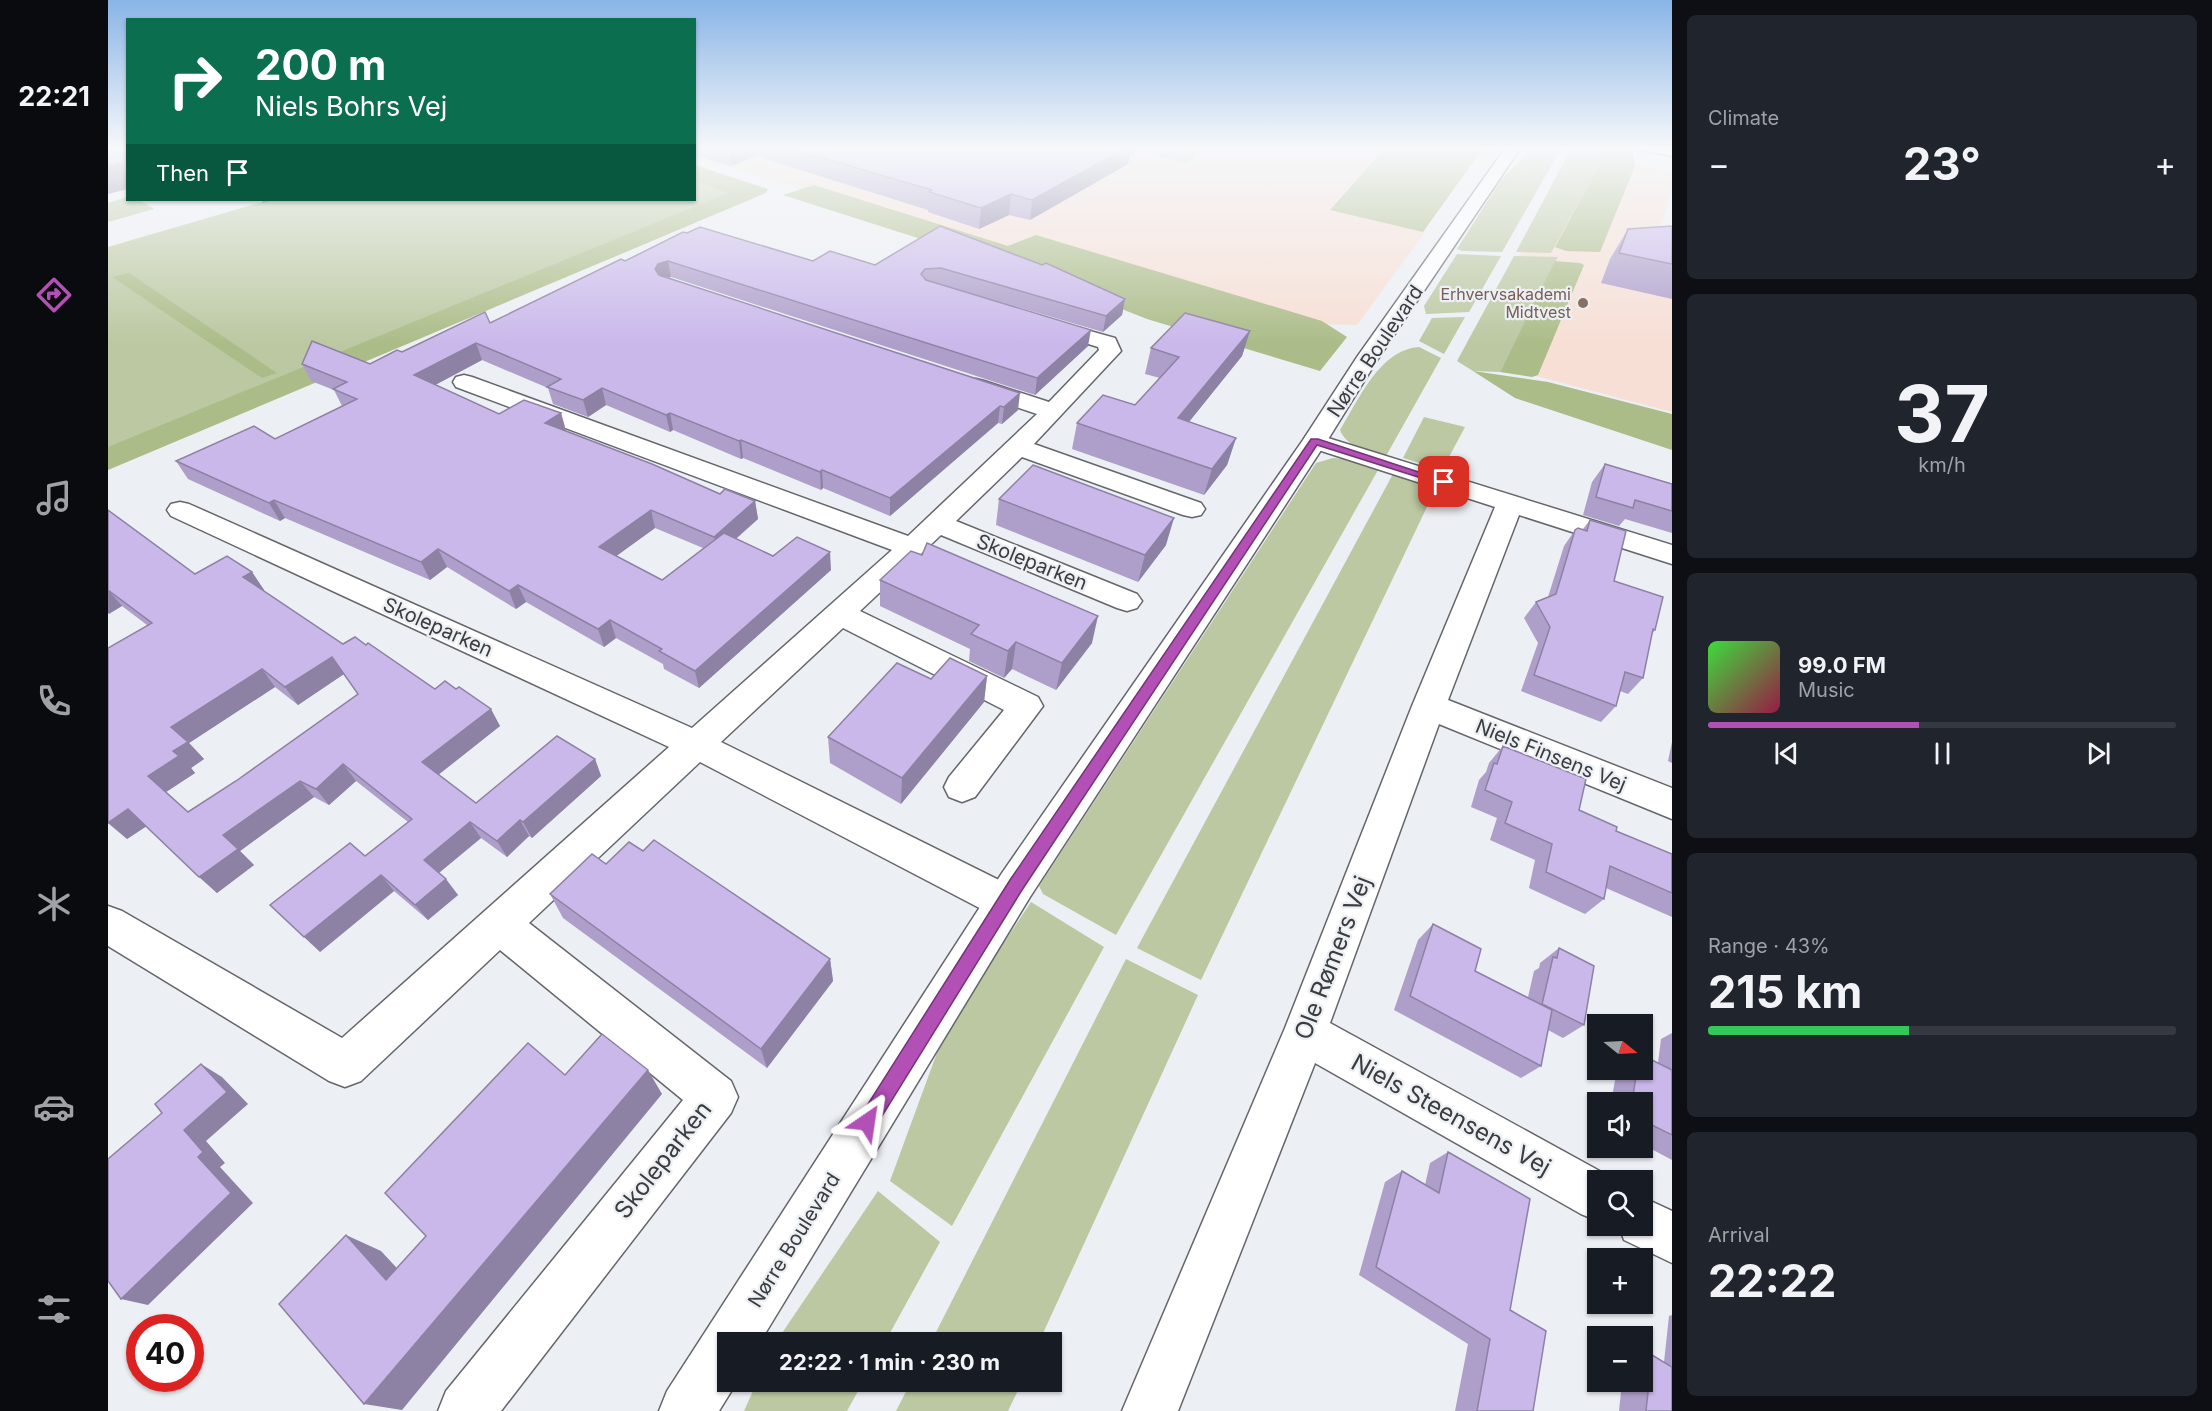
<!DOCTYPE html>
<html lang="en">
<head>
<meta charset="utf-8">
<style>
  body { margin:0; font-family:Inter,sans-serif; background:#20242c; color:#f1f3f6; height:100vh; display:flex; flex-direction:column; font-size:22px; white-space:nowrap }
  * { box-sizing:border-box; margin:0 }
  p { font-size:20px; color:#9ea1a6 }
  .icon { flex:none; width:33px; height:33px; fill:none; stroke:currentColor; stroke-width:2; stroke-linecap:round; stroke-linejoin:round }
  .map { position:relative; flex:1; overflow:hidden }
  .side { display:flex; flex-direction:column; gap:15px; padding:15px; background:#0d0f14; width:540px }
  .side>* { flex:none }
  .top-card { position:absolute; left:18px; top:18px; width:570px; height:183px; border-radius:0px; box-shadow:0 2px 4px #0004; background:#0b6e4f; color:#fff; overflow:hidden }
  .needle { width:39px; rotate:108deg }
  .fabs { position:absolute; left:1479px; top:1014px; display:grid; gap:12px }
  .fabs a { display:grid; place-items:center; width:66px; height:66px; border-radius:0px; background:#171b24; box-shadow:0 2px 4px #0004; font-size:30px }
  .speed { position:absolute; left:18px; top:1314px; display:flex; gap:12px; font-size:30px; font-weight:700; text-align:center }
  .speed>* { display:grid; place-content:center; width:78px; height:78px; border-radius:50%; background:#171b24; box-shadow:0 2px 4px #0004; line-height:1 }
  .speed .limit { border:9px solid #d22; background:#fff; color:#111 }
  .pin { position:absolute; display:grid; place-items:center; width:51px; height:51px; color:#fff; margin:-26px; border-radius:12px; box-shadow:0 3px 9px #0006 }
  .me { position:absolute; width:66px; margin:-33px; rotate:32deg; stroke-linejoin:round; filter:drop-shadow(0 0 4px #0008) }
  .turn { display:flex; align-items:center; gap:21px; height:126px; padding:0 30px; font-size:27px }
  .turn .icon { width:78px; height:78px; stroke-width:2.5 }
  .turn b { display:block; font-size:42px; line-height:51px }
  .then { display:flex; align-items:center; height:57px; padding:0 30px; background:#0003; gap:12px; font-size:22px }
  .big { font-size:45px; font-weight:700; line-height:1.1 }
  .side .tile { flex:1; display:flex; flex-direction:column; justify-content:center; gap:9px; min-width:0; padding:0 21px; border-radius:9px; background:#20242c }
  .side .dial { align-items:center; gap:0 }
  .dial b { font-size:78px; line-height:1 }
  .song { display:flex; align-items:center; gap:18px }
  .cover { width:72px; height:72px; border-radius:9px; background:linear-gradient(135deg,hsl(120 70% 55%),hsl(340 70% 35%)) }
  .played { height:6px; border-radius:3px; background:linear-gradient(90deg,#b250b6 45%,#363941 45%) }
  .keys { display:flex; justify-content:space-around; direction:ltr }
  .heat { display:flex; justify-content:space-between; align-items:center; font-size:33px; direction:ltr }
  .charge { height:9px; border-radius:4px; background:linear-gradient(90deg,#34c759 43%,#363941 0) }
  .trip { position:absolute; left:609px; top:1332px; width:345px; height:60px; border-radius:0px; background:#171b24; box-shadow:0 2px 4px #0004; font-weight:700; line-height:60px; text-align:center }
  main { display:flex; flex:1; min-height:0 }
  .tabs { display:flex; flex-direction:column; width:108px; justify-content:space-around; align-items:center; background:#090b0e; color:#9ea1a6 }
  .tabs .icon { width:42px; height:42px }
  .tabs .current { color:#b250b6 }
  .tabs b { font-size:27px; color:#f1f3f6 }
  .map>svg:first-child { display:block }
  .education { fill:#f7dfd5 }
  .green { fill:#bbc8a1 }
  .forest { fill:#acbc88 }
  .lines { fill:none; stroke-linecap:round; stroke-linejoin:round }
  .minor-casing { stroke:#64666b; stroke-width:3 }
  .tertiary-casing { stroke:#64666b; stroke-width:3 }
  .minor { fill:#fff; fill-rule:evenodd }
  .tertiary { fill:#fff; fill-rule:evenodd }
  .wall { fill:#ae9eca; fill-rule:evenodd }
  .shaded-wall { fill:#8d81a4 }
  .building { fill:#cab8eb; stroke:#8d81a4; stroke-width:1.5; fill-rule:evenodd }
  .route { fill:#b250b6; stroke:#743476; stroke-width:1.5 }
  .education-dot { fill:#8d6e63; stroke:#eceff4; stroke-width:2 }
  .labels { text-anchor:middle; stroke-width:4.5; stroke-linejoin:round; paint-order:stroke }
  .far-education-label { font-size:16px; fill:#785e54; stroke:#eceff4; text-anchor:end }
  .street-label { font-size:20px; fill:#3a3c3e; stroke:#eceff4 }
  .near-street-label { font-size:24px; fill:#3a3c3e; stroke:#eceff4 }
</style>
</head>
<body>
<main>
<nav class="tabs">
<b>22:21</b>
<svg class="icon current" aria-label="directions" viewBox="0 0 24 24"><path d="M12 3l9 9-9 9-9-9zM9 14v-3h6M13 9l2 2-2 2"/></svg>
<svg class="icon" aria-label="music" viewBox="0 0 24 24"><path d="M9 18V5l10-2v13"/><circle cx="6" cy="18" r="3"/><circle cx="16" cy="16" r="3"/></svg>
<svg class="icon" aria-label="phone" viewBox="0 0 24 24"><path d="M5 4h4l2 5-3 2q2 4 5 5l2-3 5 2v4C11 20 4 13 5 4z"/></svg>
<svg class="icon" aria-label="climate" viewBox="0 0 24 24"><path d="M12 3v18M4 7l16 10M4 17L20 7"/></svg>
<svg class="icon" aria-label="car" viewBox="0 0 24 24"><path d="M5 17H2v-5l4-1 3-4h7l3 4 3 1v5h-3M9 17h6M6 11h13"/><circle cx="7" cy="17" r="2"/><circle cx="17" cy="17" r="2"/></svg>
<svg class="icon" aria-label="filters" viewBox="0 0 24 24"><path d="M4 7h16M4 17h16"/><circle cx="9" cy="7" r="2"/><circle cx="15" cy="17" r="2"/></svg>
</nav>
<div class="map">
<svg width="1564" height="1411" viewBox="0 0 1564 1411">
  <rect width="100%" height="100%" fill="#eceff4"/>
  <g class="education">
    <polygon points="587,147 1322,147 1261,219 1317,232 1249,325 1210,324 1049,300 587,156"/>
    <polygon points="1465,155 1564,172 1564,189 1547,244 1564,248 1564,412 1357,357"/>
  </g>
  <g class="green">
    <polygon points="1060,147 1104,147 1078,163 1045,155"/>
    <polygon points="1424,147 1454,147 1394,252 1354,251 1349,249 1393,180"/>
    <polygon points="1464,147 1501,147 1443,253 1408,252"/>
    <polygon points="587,169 646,188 0,463 0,247 161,200 586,200"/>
    <polygon points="19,197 20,200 31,200 46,209 0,222 0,203"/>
    <polygon points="1349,254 1393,256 1361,312 1318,314 1316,306"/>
    <polygon points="1406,256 1450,257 1392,372 1365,371 1349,361"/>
    <polygon points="1357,317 1336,354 1311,341 1324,318"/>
    <path d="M1311,347L1333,358L1278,456C1261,451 1239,448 1232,430C1251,400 1271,350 1311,347Z"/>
    <polygon points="1316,417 1357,427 1334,470 1295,458"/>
    <polygon points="1225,458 1238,459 1270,470 1008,935 935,894 931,886 1208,463"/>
    <polygon points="1285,474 1328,488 1093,980 1029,948"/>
    <polygon points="923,902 996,947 844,1226 782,1181 837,1031"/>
    <polygon points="1018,959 1090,995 931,1342 823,1342"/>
    <polygon points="770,1191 832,1242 777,1342 668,1342"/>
    <polygon points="649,1382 755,1382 739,1411 636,1411"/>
    <polygon points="803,1382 914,1382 900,1411 788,1411"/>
  </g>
  <g class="forest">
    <polygon points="1278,147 1376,147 1315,232 1222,210"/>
    <polygon points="1501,147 1524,149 1527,166 1492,252 1458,251 1447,247"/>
    <polygon points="587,165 660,189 658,193 0,470 0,447 620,193 587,181"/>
    <polygon points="706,185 900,246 928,235 1214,321 1239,337 1212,371 1039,319 935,278 675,195"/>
    <polygon points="1447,261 1472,263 1476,265 1430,375 1424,377 1392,372"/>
    <polygon points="20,273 21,273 169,373 154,378 4,277"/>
    <polygon points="1365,371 1440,382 1564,414 1564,450 1407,398"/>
  </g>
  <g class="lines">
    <defs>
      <g id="minor">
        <polygon points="1531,147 1564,147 1564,156 1534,150"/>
        <polygon points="939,319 1007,338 1013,351 926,444 1093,503 1097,509 1093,515 1084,517 1075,515 914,457 848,521 1029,594 1034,601 1029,608 1019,611 1009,608 833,535 752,611 930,697 935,706 867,797 854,802 841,797 836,787 841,777 896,710 735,628 613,742 911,890 917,902 911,914 897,920 883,914 592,762 421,923 623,1081 630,1097 623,1113 393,1411 330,1411 338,1391 575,1100 392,950 253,1081 237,1087 221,1081 0,946 0,906 14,911 234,1038 561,747 63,516 59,510 63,504 72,502 81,504 584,728 784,550 348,387 345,382 348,377 356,375 364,377 800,536 929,414 860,391 857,386 860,381 868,379 876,381 941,402 991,350 990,347 932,329 929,325 932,321"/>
        <polygon points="1207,434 1564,545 1564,564 1411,515 1340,700 1564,788 1564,819 1331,724 1222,1023 1508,1180 1490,1180 1490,1221 1473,1214 1207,1063 1070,1411 1014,1411 1177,1028 1304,706 1387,507 1198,446 1195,441 1198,436"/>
        <polygon points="1534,1197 1564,1211 1564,1263 1516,1240 1511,1226 1534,1226"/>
      </g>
      <polygon id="tertiary" points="1398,147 1413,147 1268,362 1219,441 922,897 652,1342 620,1342 620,1382 629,1382 611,1411 551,1411 559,1391 894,873 1195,440 1249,357"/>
    </defs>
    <use href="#minor" class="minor-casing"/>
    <use href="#tertiary" class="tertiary-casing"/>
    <use href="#minor" class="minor"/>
    <use href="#tertiary" class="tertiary"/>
  </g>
  <g class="wall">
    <polygon points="0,147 20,147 20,189"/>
    <polygon points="586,147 1035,147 1022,154 1020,164 922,220 901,215 871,229 820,212 820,210 648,156 623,166 586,155"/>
    <path d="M832,226L1017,299L1014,315L995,332L831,284L980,346L927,395L563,277L559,278L910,410L894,424L890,423L782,516L715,488L713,490L635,458L633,459L565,430L562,432L498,405L480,417L445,404L440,388L374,360L327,385L391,414L453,413L458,431L612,494L647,501L650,519L628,538L665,556L723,570L591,688L556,669L555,664L508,638L496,647L418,602L408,609L339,567L322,580L177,518L172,521L80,479L68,461L167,439L234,406L226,390L203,381L194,364H262L294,352L382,323L517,261H705L767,265ZM547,528L595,548L554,580L508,556Z"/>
    <polygon points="1564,226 1564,299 1493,283 1502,259 1520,229"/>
    <polygon points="1142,331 1134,356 1081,422 1128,438 1119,465 1096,495 964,449 969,423 1027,405 1052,378 1037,374 1043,348"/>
    <polygon points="1497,464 1564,484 1564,533 1517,519 1511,526 1475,515 1484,482"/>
    <polygon points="891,499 1058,545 1030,582 888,525"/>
    <path d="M0,510L87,574L144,572L156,590H155L235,644L327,689L392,726L330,775L368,803L487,759L493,776L424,838L421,836L399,857L373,838L331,873L350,895L320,920L286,891L212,952L257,856L300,822L248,781L221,805L206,797L132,851L146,865L109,893L38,826L19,839L39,625L14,606L0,613ZM236,674L250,694L128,781L80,812L58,792L87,773L83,768L96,759L81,743L167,687L190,705Z"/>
    <polygon points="1482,520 1506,581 1547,630 1544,634 1535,678 1520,694 1512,691 1508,706 1493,722 1413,691 1430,643 1416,618 1428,602 1440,597 1456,546 1467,530 1475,529"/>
    <polygon points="772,580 984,643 948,690 904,669 896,678 861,661 862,649 772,606"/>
    <polygon points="879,676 876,702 793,804 722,763 720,737 823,679"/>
    <polygon points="1564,742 1564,763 1560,761"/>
    <polygon points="1395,746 1471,810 1508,831 1564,854 1564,917 1498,888 1496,899 1477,914 1421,888 1427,860 1382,840 1389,818 1363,807 1371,780 1378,772 1381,763"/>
    <polygon points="535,851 722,959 725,981 659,1068 455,918 442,894 498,864"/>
    <polygon points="1325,924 1367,971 1420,997 1426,971 1431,968 1432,963 1451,948 1476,1025 1455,1038 1440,1030 1433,1066 1413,1078 1286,1010 1310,940"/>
    <polygon points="1564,1033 1564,1160 1534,1144 1534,1102 1503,1102 1509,1070 1534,1070 1550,1063 1553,1039"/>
    <polygon points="1340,1152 1402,1310 1425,1411 1347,1411 1360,1344 1251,1275 1277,1182 1294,1171 1317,1185 1322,1163"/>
    <polygon points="1564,1315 1564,1411 1511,1411 1514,1382 1534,1382 1534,1357 1544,1355 1556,1362 1561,1316"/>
  </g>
  <g class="shaded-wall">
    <polygon points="621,147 647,147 648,156 623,166"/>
    <polygon points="1011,147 1035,147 1022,154 1020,164 922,220 924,200"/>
    <polygon points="12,163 20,176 20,189 0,194 0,166"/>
    <polygon points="903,194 901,215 871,229 873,208"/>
    <polygon points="153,200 165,200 155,203"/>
    <polygon points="560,261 563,277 553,280 547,269 550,264"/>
    <polygon points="1017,299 1014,315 995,332 998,316"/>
    <polygon points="983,330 980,346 927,395 929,378"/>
    <polygon points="1142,331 1134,356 1063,444 1070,418"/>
    <polygon points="368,343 374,360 314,392 306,375"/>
    <polygon points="494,388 498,405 480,417 475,400"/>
    <polygon points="912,393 910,410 894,424 896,407"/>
    <polygon points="892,406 890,423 782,516 782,498"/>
    <polygon points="453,413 458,431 443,441 437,423"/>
    <polygon points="562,413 565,430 562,432 558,415"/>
    <polygon points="1128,438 1119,465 1096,495 1104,469"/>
    <polygon points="633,440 635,458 633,459 631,441"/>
    <polygon points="714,470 715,488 713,490 712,472"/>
    <polygon points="166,500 177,518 172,521 161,503"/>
    <polygon points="647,501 650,519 610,555 606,537"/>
    <polygon points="543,510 547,528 496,565 491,547"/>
    <polygon points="1066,518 1058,545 1030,582 1037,555"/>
    <polygon points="330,549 339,567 322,580 313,562"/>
    <polygon points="722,552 723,570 591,688 587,671"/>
    <polygon points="144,572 156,590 148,595 135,577"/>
    <polygon points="410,585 418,602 408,609 401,591"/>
    <polygon points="0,590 14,606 1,614 0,613"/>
    <polygon points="990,616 984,643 948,690 954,663"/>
    <polygon points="502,620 508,638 496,647 490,629"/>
    <polygon points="908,642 904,669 896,678 900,651"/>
    <polygon points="224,657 236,674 190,705 177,687"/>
    <polygon points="154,669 167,687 81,743 96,759 83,768 87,773 58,792 40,776 65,751 63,727"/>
    <polygon points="879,676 876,702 793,804 794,778"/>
    <polygon points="383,709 392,726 325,779 314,762"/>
    <polygon points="487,759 493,776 424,838 415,822"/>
    <polygon points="235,764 248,781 221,805 208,789"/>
    <polygon points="192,781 206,797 132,851 146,865 109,893 91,877 115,835"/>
    <polygon points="20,809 39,826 19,839 0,823"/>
    <polygon points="412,820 421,836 399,857 389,841"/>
    <polygon points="362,822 373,838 327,876 316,860"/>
    <polygon points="273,875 286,891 212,952 196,937"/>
    <polygon points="338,879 350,895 320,920 307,905"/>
    <polygon points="722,959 725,981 659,1068 653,1049"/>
    <polygon points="93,1064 114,1077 140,1104 98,1141 117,1163 112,1167 145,1203 40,1305 13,1299 90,1157 76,1130"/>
    <polygon points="540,1070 554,1094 294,1410 256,1404"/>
    <polygon points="238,1235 273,1251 312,1293 278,1280"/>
  </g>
  <g class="building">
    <polygon points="0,147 20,147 20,167 12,163 0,166"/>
    <polygon points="677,147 1020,147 924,200 903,194 873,208 821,192 824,190"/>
    <polygon points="832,226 934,265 938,263 1017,299 998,316 833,268 817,269 813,274 818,280 983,330 929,378 560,261 550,264 547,269 551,275 912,393 896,407 892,406 782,498 714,470 712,472 633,440 631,441 562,413 558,415 494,388 475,400 439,387 453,379 368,343 306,375 391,414 416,400 453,413 437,423 544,464 612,494 617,489 647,501 606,537 543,510 491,547 554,580 616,533 665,556 689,537 722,552 587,671 551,651 554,649 502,620 490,629 410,585 401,591 330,549 313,562 166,500 161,503 68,461 146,426 167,439 249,399 225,389 239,382 194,364 204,341 262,364 289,350 294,352 377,312 382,323 513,259 517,261 575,232 579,233 592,227 705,261 722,251 767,265"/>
    <polygon points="1564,226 1564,264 1511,253 1520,229"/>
    <polygon points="1077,313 1142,331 1070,418 1128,438 1104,469 969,423 995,395 1027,405 1071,357 1043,348"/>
    <polygon points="1497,464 1564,484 1564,511 1527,500 1525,508 1488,497"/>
    <polygon points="925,465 1066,518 1037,555 891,499"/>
    <path d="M0,510L87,574L119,556L144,572L135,577L235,644L247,637L258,645L260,643L327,689L337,681L348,689L351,687L383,709L314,762L368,803L449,736L487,759L415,822L412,820L389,841L362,822L316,860L338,879L307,905L273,875L196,937L162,905L242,843L257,856L304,819L235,764L208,789L192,781L115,835L130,849L91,877L20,809L0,823V648L44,623L0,590ZM224,657L250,694L128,781L80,812L40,776L71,756L65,751L80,742L63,727L154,669L177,687Z"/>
    <polygon points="1482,520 1518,531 1506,581 1555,597 1547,630 1545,629 1535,678 1517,672 1508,706 1426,675 1442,627 1428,602 1448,594 1467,530 1470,528 1479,531"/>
    <polygon points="819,543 990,616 954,663 908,642 900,651 863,634 871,625 772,580 803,551 814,555"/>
    <polygon points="842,658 879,676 794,778 720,737 789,663 823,679"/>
    <polygon points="1395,746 1478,779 1471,810 1509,827 1508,831 1564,854 1564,893 1502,866 1496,899 1438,872 1444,844 1397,823 1404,802 1377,790 1386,763 1389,764"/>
    <polygon points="546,840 722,959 653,1049 442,894 484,854 498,864 521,842 535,851"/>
    <polygon points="1325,924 1373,949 1367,971 1444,1010 1433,1066 1302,996"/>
    <polygon points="1451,948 1486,966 1476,1025 1434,1004 1445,957 1449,958"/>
    <polygon points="494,1034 540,1070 256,1404 171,1304 238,1235 278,1280 318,1236 277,1193 420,1043 457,1075"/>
    <polygon points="1534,1055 1564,1070 1564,1135 1534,1120 1534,1102 1524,1102 1529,1070 1534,1070"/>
    <polygon points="93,1064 119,1092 76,1130 95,1152 90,1157 123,1193 13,1299 0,1281 0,1159 54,1113 47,1104"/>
    <polygon points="1340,1152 1422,1199 1402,1310 1438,1331 1425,1411 1369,1411 1382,1339 1268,1267 1294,1171 1331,1193"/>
    <polygon points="1544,1355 1564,1367 1564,1411 1538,1411"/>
  </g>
  <linearGradient id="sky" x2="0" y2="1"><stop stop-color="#89b4e6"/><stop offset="0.43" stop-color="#f6f8fa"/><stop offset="1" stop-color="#f6f8fa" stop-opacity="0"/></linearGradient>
  <rect width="1564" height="344" fill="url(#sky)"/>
  <polygon class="route" points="1203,439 1210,439 1341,482 1336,485 1332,484 1209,445 914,890 766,1129 759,1132 753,1129 750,1122 753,1115 902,880"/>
  <circle class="education-dot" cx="1475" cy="303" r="6"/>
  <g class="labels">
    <g class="far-education-label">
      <text x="1463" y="300">Erhvervsakademi<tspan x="1463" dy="18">Midtvest</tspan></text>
    </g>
    <g class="street-label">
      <text transform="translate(1267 351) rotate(-56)" y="7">Nørre Boulevard</text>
      <text transform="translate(924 562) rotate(22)" y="7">Skoleparken</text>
      <text transform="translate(330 627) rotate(24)" y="7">Skoleparken</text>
      <text transform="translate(1443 755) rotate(22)" y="7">Niels Finsens Vej</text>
      <text transform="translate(686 1240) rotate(-58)" y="7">Nørre Boulevard</text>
    </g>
    <g class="near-street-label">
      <text transform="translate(1225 958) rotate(-69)" y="8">Ole Rømers Vej</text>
      <text transform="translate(1343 1115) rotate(29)" y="8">Niels Steensens Vej</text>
      <text transform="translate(555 1160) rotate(-52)" y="8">Skoleparken</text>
    </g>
  </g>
</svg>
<div class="fabs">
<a><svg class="needle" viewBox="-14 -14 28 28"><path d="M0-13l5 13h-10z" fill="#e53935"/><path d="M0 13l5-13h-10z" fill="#9ea1a6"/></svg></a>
<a><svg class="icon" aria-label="sound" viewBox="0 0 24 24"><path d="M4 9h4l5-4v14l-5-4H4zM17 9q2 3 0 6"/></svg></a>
<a><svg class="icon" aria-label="search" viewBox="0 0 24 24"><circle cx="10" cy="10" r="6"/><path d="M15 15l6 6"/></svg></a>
<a>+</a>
<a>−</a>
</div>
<div class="speed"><div class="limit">40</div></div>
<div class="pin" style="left:1336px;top:482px;background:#d93025"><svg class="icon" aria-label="arrive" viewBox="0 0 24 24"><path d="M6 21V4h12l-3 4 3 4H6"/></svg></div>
<svg class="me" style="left:759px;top:1122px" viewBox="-20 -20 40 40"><path d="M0-17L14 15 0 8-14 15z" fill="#b250b6" stroke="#fff" stroke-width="4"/></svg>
<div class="trip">22:22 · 1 min · 230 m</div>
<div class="top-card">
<div class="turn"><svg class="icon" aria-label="right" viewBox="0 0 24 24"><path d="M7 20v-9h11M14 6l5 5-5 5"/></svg><div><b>200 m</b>Niels Bohrs Vej</div></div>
<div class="then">Then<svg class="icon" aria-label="arrive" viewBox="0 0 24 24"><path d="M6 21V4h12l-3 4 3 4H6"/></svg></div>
</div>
</div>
<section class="side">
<div class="tile"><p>Climate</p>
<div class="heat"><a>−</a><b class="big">23°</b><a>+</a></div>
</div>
<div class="tile dial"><b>37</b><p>km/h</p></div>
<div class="tile">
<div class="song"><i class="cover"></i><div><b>99.0 FM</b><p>Music</p></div></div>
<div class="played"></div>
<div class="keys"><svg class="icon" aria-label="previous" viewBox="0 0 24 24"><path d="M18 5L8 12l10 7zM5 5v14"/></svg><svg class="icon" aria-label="pause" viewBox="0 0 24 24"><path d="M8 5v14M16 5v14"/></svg><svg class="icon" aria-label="next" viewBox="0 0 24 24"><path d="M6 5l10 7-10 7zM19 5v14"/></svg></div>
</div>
<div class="tile"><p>Range · 43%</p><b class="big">215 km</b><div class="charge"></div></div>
<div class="tile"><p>Arrival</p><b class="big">22:22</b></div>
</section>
</main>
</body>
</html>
